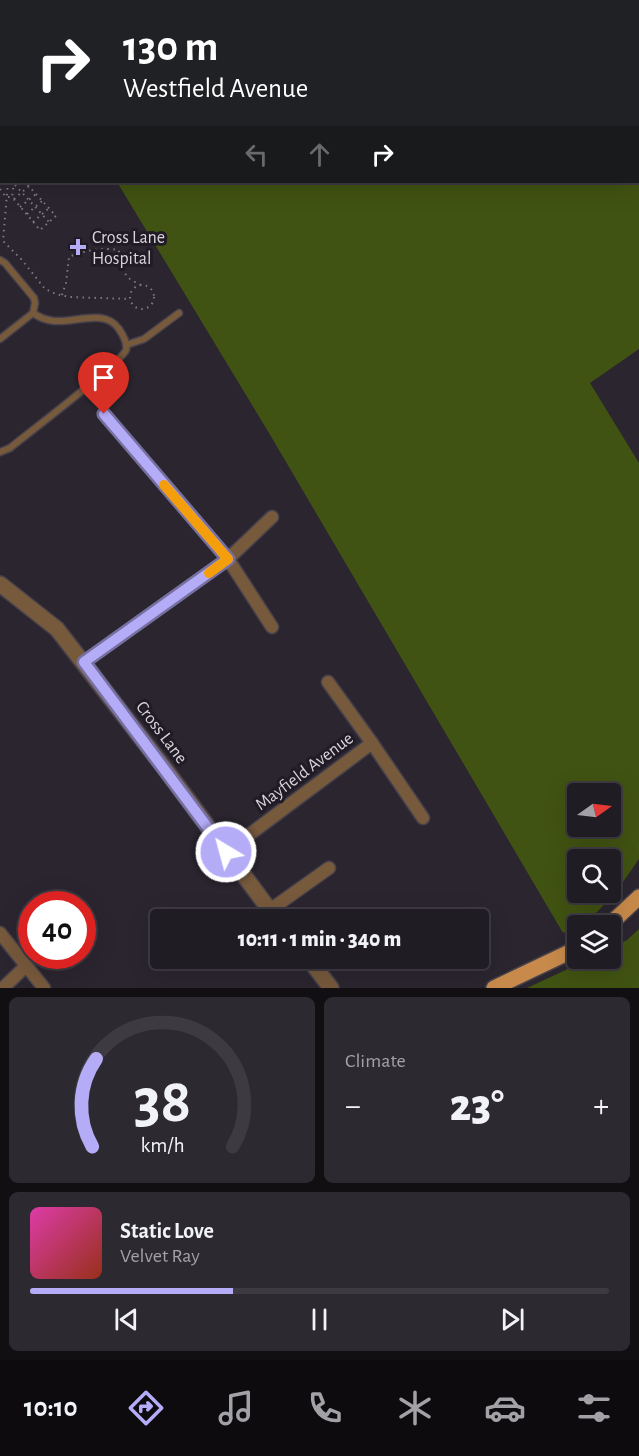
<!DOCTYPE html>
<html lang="en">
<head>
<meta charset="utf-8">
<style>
  body { margin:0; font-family:"Alegreya Sans",sans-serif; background:#2d2930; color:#f1f3f6; height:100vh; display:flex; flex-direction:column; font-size:22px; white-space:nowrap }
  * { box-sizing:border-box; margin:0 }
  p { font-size:20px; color:#a2a1a6 }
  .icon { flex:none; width:33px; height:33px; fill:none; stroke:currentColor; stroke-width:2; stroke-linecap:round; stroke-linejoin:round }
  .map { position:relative; height:988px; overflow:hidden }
  .details { display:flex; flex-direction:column; gap:9px; padding:9px; background:#120f13; flex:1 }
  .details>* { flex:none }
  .top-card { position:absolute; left:0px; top:0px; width:639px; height:183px; box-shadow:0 6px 24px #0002,0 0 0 2px #3d3a41; background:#202124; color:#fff; overflow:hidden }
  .needle { width:39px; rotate:76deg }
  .controls { position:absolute; left:567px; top:783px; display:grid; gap:12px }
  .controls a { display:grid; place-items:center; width:54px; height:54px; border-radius:6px; background:#201c23; box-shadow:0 6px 24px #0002,0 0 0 2px #3d3a41; font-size:30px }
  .speed { position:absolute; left:18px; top:891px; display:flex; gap:12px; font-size:30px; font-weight:700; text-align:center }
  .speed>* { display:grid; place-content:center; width:78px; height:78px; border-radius:50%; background:#201c23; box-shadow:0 6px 24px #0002,0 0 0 2px #3d3a41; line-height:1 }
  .speed .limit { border:9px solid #d22; background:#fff; color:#111 }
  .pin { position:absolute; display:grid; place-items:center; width:51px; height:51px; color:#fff; margin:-62px -26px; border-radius:50% 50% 50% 0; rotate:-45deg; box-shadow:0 0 6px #0007 }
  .pin .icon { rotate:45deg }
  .me { position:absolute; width:66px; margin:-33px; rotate:323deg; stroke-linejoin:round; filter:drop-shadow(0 0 4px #0008) }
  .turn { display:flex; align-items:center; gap:21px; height:126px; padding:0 24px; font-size:27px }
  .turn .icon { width:78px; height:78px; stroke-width:2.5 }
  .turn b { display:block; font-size:42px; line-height:51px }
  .lanes { display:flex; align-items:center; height:57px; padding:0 24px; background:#0003; justify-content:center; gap:30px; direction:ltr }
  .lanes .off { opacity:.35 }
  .big { font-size:45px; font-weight:800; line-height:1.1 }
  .details .card { flex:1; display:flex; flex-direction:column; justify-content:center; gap:9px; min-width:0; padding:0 21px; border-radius:9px; background:#2d2930 }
  .details .dial { align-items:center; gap:0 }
  .dial svg { height:156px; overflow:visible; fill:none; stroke:#3d3a41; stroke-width:7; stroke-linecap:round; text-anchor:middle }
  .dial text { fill:#f1f3f6; stroke:none }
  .song { display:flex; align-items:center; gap:18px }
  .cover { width:72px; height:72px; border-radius:9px; background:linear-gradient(135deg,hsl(320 70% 55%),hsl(10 70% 35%)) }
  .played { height:6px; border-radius:3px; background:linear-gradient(90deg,#b5acf8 35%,#3d3a41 35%) }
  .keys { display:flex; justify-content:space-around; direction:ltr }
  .heat { display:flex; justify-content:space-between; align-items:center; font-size:33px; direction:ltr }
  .details .tiles { flex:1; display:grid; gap:9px; grid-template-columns:1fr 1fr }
  .card:last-child { grid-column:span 2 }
  .trip { position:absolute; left:150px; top:909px; width:339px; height:60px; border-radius:6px; background:#201c23; box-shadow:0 6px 24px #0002,0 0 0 2px #3d3a41; font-weight:800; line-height:60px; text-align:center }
  .tab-bar { display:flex; height:96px; justify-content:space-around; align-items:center; background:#0d0b0e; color:#a2a1a6 }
  .tab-bar .icon { width:42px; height:42px }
  .tab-bar .current { color:#b5acf8 }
  .tab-bar b { font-size:27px; color:#f1f3f6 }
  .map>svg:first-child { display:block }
  .green { fill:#415312; fill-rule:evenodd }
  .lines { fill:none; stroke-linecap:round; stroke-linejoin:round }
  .service-casing { stroke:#46414b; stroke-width:9 }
  .minor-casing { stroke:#46414b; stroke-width:15 }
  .tertiary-casing { stroke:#46414b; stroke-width:18 }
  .primary-casing { stroke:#46414b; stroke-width:18 }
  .path { stroke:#7f7b83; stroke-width:2; stroke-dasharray:1.5 4.5; stroke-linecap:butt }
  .service { stroke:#77593c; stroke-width:6 }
  .minor { stroke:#77593c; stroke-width:12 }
  .tertiary { stroke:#77593c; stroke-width:15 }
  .primary { stroke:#c78a4a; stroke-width:15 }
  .route-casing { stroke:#7670a1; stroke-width:15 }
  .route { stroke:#b5acf8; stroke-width:10 }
  .slow { stroke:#f59e0b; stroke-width:10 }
  .poi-dot { fill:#b5acf8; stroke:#211b25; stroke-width:2 }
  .labels { text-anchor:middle; stroke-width:6; stroke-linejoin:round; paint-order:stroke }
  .poi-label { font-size:18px; fill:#d8d5db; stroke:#211b25; text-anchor:start }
  .street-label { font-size:18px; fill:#d8d5db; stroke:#211b25 }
</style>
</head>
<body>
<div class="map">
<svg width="639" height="988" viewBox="0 0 639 988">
  <rect width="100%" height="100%" fill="#2a252f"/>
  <g class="green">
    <polygon points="0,0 546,0 547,1 2,2 2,110 0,111"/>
    <path d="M638,154L639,157V349L590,383L639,463V859L616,892L597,912L563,933L269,433L117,182H638ZM578,794H610V826H578ZM578,860H610V892H578Z"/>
    <polygon points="639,929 639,988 527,988 589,959 610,958 611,948 627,940"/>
  </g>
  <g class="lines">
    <defs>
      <g id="service">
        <polyline points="0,260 5,263 34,298 35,303 33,313"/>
        <path d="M0,339L33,313C55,329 76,316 100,318C109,319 114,322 119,329C123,335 128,343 126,350C121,363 27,434 10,448L0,452"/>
        <polyline points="126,345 144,339 179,313"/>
      </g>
      <g id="minor">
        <polyline points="552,2 554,0"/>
        <polyline points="638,154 639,157"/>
        <polyline points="104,414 228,559 272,627"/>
        <polyline points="84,662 228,559 272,517"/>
        <polyline points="372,743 423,818"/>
        <polyline points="226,852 372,743 328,682"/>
        <polyline points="270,910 329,868"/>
        <polyline points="0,933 44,988"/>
        <polyline points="3,988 26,966"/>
      </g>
      <g id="tertiary">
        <polyline points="0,584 57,629 166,770 277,920"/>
        <polyline points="308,958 331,988"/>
      </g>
      <g id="primary">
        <polyline points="608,926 639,897"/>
        <polyline points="494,988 578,948"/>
      </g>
    </defs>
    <use href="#service" class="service-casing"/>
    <use href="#minor" class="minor-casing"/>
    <use href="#tertiary" class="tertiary-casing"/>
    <use href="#primary" class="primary-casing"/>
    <g class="path">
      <polyline points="0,158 2,159"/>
      <polyline points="0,171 2,170"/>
      <polyline points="8,182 3,241 22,260 45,289 56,294 69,297 130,299"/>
      <polyline points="14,182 12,197 40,230 56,216 25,182"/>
      <polyline points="15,185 49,222"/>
      <polyline points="0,189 6,197 12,197"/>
      <polyline points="14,199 29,186"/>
      <polyline points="20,207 36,194"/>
      <polyline points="27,214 42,201"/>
      <polyline points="33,222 49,208"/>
      <circle cx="142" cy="297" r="12"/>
      <path d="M62,295L66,283L69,257C82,251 104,247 118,250C128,268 116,274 141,285"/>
    </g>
    <use href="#service" class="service"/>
    <use href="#minor" class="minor"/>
    <use href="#tertiary" class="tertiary"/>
    <use href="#primary" class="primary"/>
  </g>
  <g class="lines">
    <defs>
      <polyline id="route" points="104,414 228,559 84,662 226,852"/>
    </defs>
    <use href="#route" class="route-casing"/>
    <use href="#route" class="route"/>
    <polyline class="slow" points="164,485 228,559 209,573"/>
  </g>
  <path class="poi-dot" d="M75 238h6v6h6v6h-6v6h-6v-6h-6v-6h6z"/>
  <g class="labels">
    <g class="poi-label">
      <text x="92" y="243">Cross Lane<tspan x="92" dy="21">Hospital</tspan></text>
    </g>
    <g class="street-label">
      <text transform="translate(162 732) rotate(53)" y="6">Cross Lane</text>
      <text transform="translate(304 771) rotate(-37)" y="6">Mayfield Avenue</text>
    </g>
  </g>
</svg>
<div class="controls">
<a><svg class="needle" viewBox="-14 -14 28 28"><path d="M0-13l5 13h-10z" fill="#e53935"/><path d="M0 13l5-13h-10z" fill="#a2a1a6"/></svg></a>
<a><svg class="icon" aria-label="search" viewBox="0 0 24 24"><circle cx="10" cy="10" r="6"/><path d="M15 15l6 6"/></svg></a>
<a><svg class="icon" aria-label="layers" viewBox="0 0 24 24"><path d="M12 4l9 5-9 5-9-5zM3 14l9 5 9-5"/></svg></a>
</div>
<div class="speed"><div class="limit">40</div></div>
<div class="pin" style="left:104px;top:414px;background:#d93025"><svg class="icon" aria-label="arrive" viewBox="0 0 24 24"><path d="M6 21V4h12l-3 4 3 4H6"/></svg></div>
<svg class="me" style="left:226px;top:852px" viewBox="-20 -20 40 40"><circle r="17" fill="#b5acf8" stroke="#fff" stroke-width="3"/><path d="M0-11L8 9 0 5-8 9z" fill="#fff"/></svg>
<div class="trip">10:11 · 1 min · 340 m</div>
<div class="top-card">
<div class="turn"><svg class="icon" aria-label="right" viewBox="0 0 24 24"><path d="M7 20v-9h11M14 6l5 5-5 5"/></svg><div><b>130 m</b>Westfield Avenue</div></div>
<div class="lanes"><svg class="icon off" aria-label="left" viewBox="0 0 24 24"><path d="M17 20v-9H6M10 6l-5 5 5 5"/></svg><svg class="icon off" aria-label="ahead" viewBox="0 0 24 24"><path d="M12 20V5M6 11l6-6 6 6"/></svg><svg class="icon" aria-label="right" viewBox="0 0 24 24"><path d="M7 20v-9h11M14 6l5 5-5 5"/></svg></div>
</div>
</div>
<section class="details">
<div class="tiles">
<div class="card dial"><svg viewBox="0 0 100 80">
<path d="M14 69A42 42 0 1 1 86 69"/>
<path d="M14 69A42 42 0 0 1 16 24" stroke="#b5acf8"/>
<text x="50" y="56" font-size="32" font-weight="700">38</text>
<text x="50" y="72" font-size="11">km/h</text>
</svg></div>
<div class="card"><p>Climate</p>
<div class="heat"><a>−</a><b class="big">23°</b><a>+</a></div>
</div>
<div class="card">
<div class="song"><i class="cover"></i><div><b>Static Love</b><p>Velvet Ray</p></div></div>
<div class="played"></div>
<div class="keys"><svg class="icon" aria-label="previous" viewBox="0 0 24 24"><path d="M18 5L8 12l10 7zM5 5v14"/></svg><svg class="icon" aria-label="pause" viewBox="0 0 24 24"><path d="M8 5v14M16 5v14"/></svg><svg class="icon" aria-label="next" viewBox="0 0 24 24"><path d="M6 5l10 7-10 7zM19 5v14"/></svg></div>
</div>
</div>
</section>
<nav class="tab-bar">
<b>10:10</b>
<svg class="icon current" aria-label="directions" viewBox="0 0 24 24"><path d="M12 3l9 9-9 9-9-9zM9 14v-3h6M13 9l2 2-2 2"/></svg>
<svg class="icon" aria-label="music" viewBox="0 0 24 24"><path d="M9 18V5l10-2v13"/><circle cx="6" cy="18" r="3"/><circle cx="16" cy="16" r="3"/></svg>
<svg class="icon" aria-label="phone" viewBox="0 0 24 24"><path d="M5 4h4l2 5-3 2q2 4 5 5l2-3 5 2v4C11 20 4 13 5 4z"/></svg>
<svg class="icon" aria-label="climate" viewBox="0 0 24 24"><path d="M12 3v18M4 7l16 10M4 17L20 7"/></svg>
<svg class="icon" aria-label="car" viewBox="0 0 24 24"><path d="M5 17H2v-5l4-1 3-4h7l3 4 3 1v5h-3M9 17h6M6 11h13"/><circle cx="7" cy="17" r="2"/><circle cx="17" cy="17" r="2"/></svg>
<svg class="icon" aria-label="filters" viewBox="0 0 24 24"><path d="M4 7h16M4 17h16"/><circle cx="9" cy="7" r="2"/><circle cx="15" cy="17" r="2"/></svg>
</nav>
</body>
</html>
